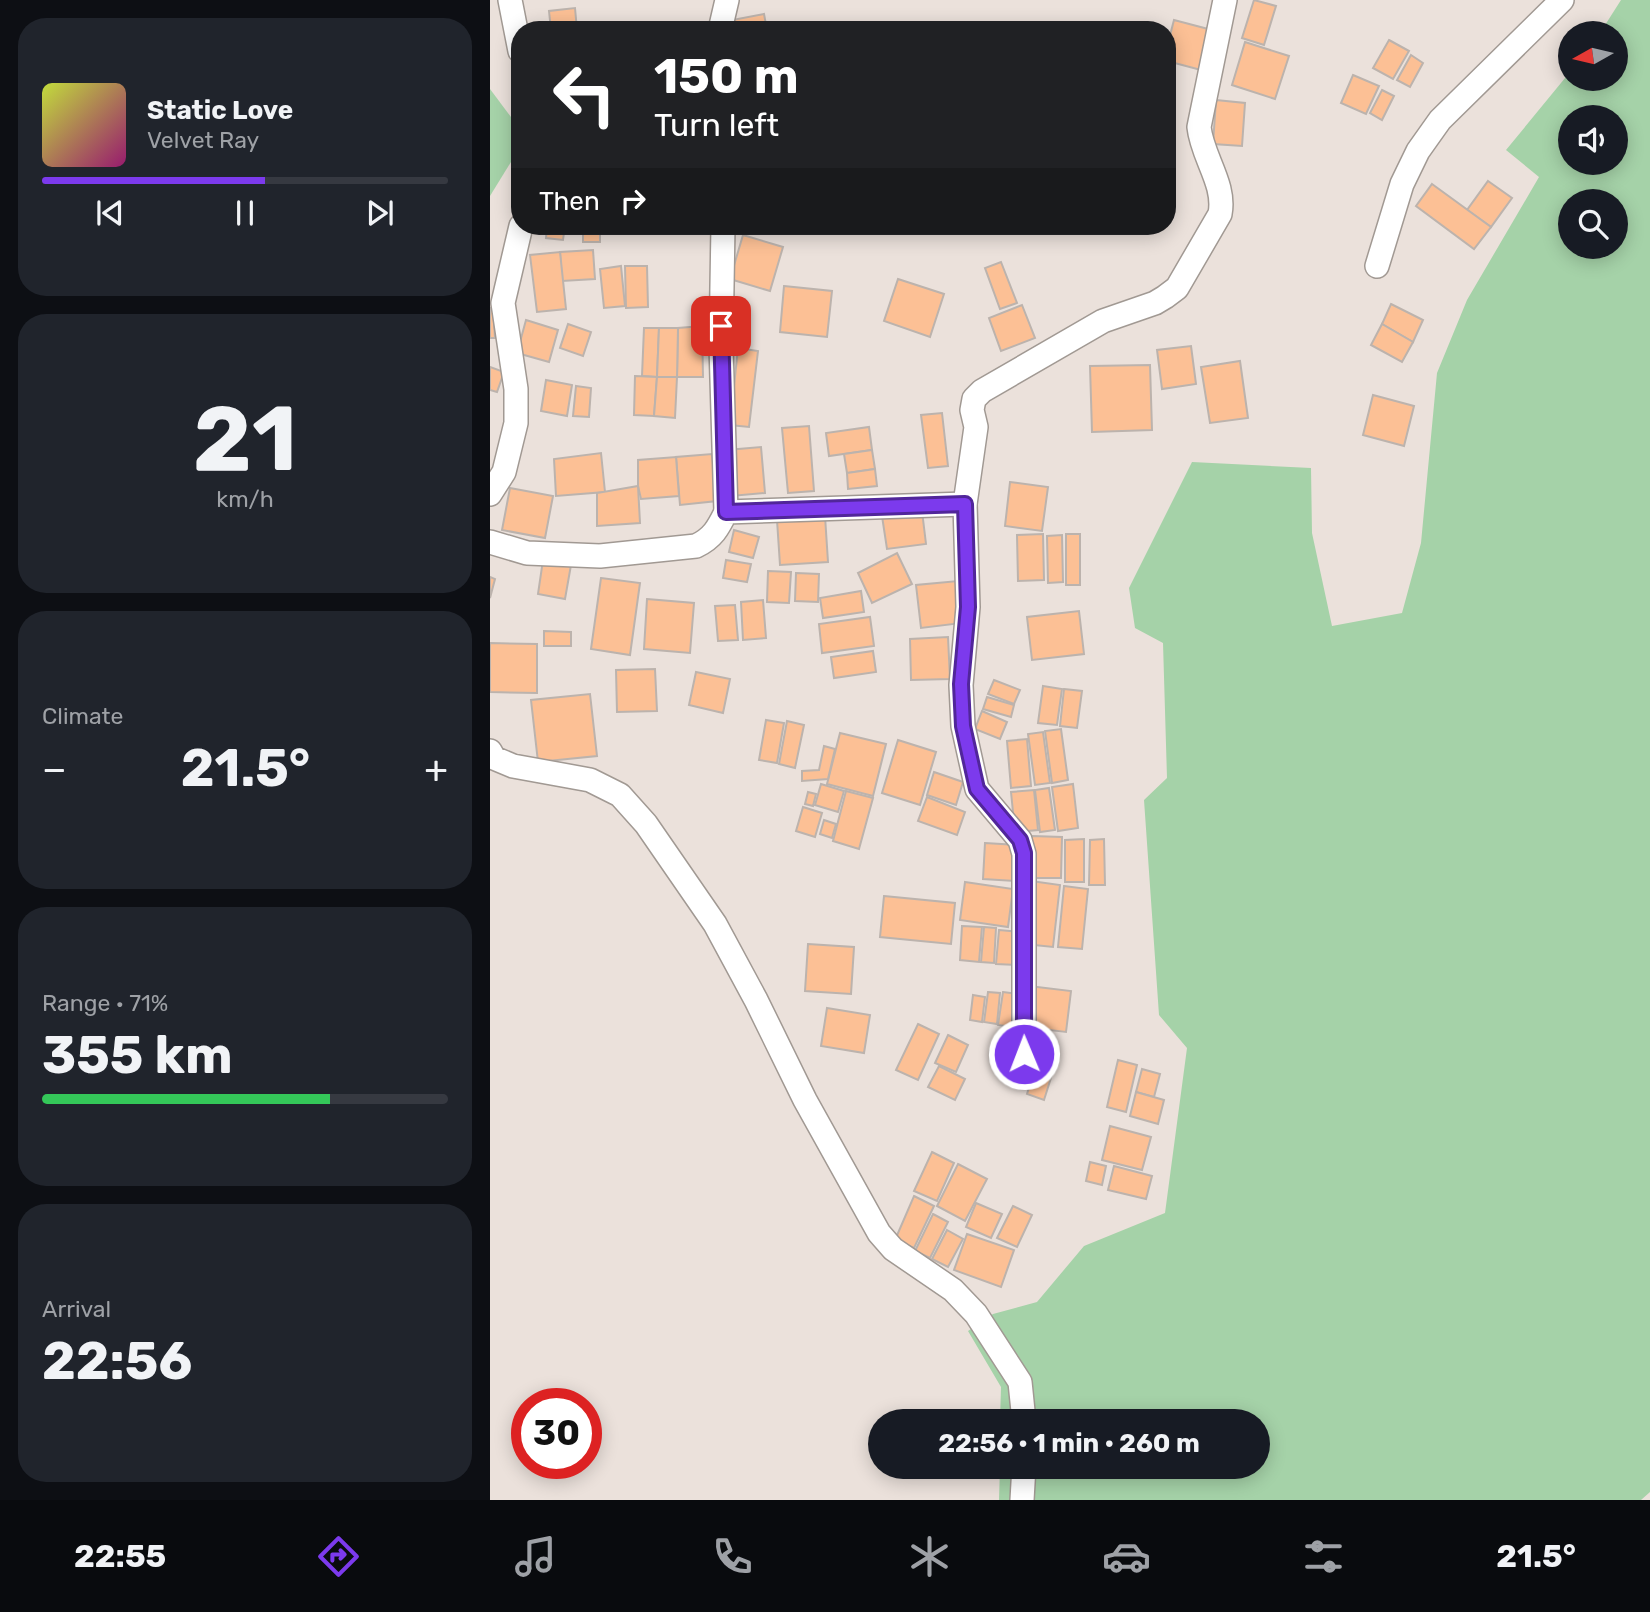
<!DOCTYPE html>
<html lang="en">
<head>
<meta charset="utf-8">
<style>
  body { margin:0; font-family:Rubik,sans-serif; background:#20242c; color:#f1f3f6; height:100vh; display:flex; flex-direction:column; font-size:26px; white-space:nowrap }
  * { box-sizing:border-box; margin:0 }
  p { font-size:23px; color:#9ea1a6 }
  .icon { flex:none; width:38px; height:38px; fill:none; stroke:currentColor; stroke-width:2; stroke-linecap:round; stroke-linejoin:round }
  .map { position:relative; flex:1; overflow:hidden }
  .sheet { display:flex; flex-direction:column; gap:18px; padding:18px; background:#0d0f14; width:490px }
  .sheet>* { flex:none }
  .hud { position:absolute; left:21px; top:21px; width:665px; height:214px; border-radius:28px; box-shadow:0 4px 18px #0003; background:#202124; color:#fff; overflow:hidden }
  .needle { width:46px; rotate:262deg }
  .buttons { position:absolute; left:1068px; top:21px; display:grid; gap:14px }
  .buttons a { display:grid; place-items:center; width:70px; height:70px; border-radius:50%; background:#171b24; box-shadow:0 4px 18px #0003; font-size:35px }
  .speed { position:absolute; left:21px; top:1388px; display:flex; gap:14px; font-size:35px; font-weight:700; text-align:center }
  .speed>* { display:grid; place-content:center; width:91px; height:91px; border-radius:50%; background:#171b24; box-shadow:0 4px 18px #0003; line-height:1 }
  .speed .limit { border:10px solid #d22; background:#fff; color:#111 }
  .pin { position:absolute; display:grid; place-items:center; width:60px; height:60px; color:#fff; margin:-30px; border-radius:14px; box-shadow:0 4px 10px #0006 }
  .me { position:absolute; width:77px; margin:-38px; rotate:359deg; stroke-linejoin:round; filter:drop-shadow(0 0 5px #0008) }
  .turn { display:flex; align-items:center; gap:24px; height:147px; padding:0 28px; font-size:32px }
  .turn .icon { width:91px; height:91px; stroke-width:2.5 }
  .turn b { display:block; font-size:49px; line-height:60px }
  .then { display:flex; align-items:center; height:66px; padding:0 28px; background:#0003; gap:14px; font-size:26px }
  .big { font-size:52px; font-weight:700; line-height:1.1 }
  .sheet .tile { flex:1; display:flex; flex-direction:column; justify-content:center; gap:10px; min-width:0; padding:0 24px; border-radius:28px; background:#20242c }
  .sheet .dial { align-items:center; gap:0 }
  .dial b { font-size:91px; line-height:1 }
  .song { display:flex; align-items:center; gap:21px }
  .cover { width:84px; height:84px; border-radius:10px; background:linear-gradient(135deg,hsl(70 70% 55%),hsl(320 70% 35%)) }
  .played { height:7px; border-radius:4px; background:linear-gradient(90deg,#7c3aed 55%,#363941 55%) }
  .keys { display:flex; justify-content:space-around; direction:ltr }
  .heat { display:flex; justify-content:space-between; align-items:center; font-size:38px; direction:ltr }
  .charge { height:10px; border-radius:5px; background:linear-gradient(90deg,#34c759 71%,#363941 0) }
  .trip { position:absolute; left:378px; top:1409px; width:402px; height:70px; border-radius:35px; background:#171b24; box-shadow:0 4px 18px #0003; font-weight:700; line-height:70px; text-align:center }
  .dock { display:flex; height:112px; justify-content:space-around; align-items:center; background:#090b0e; color:#9ea1a6 }
  .dock .icon { width:49px; height:49px }
  .dock .selected { color:#7c3aed }
  .dock b { font-size:32px; color:#f1f3f6 }
  main { display:flex; flex:1; min-height:0 }
  .map>svg:first-child { display:block }
  .green { fill:#a5d2a8; fill-rule:evenodd }
  .building { fill:#fcc095; stroke:#bcb3ad; stroke-width:2 }
  .lines { fill:none; stroke-linecap:round; stroke-linejoin:round }
  .street-casing { stroke:#a19993; stroke-width:26 }
  .street { stroke:#fff; stroke-width:23 }
  .route-casing { stroke:#51269a; stroke-width:18 }
  .route { stroke:#7c3aed; stroke-width:12 }
</style>
</head>
<body>
<main>
<section class="sheet">
<div class="tile">
<div class="song"><i class="cover"></i><div><b>Static Love</b><p>Velvet Ray</p></div></div>
<div class="played"></div>
<div class="keys"><svg class="icon" aria-label="previous" viewBox="0 0 24 24"><path d="M18 5L8 12l10 7zM5 5v14"/></svg><svg class="icon" aria-label="pause" viewBox="0 0 24 24"><path d="M8 5v14M16 5v14"/></svg><svg class="icon" aria-label="next" viewBox="0 0 24 24"><path d="M6 5l10 7-10 7zM19 5v14"/></svg></div>
</div>
<div class="tile dial"><b>21</b><p>km/h</p></div>
<div class="tile"><p>Climate</p>
<div class="heat"><a>−</a><b class="big">21.5°</b><a>+</a></div>
</div>
<div class="tile"><p>Range · 71%</p><b class="big">355 km</b><div class="charge"></div></div>
<div class="tile"><p>Arrival</p><b class="big">22:56</b></div>
</section>
<div class="map">
<svg width="1160" height="1500" viewBox="0 0 1160 1500">
  <rect width="100%" height="100%" fill="#ebe1db"/>
  <g class="green">
    <path d="M1131,0H1160V1492L1151,1500H509L510,1467L768,1466V1421H510L511,1387L478,1331L503,1314L547,1302L594,1246L675,1213L697,1048L669,1015L654,800L677,778L673,643L645,628L639,588L702,462L821,468L822,533L842,626L912,613L931,543L947,373L977,300L1049,177L1016,150L1080,72V79H1125V33H1110ZM1080,117H1125V163H1080ZM1080,201H1125V247H1080Z"/>
    <polygon points="0,89 21,117 21,162 0,196"/>
  </g>
  <g class="building">
    <polygon points="764,0 786,6 774,45 752,38"/>
    <polygon points="85,8 87,30 61,30 59,11"/>
    <polygon points="274,14 277,30 238,30 237,21"/>
    <polygon points="684,20 722,30 711,70 677,61 677,47"/>
    <polygon points="899,40 919,51 903,79 883,68"/>
    <polygon points="755,42 799,56 785,99 742,85"/>
    <polygon points="921,55 933,63 920,87 907,80"/>
    <polygon points="863,75 889,86 876,114 851,103"/>
    <polygon points="892,90 904,96 892,120 880,113"/>
    <polygon points="726,100 755,103 752,146 723,144"/>
    <polygon points="998,181 1022,198 1001,227 977,210"/>
    <polygon points="942,184 1001,227 984,249 926,206"/>
    <polygon points="57,226 75,226 73,240 56,238"/>
    <rect x="93" y="226" width="17" height="16"/>
    <polygon points="253,235 293,247 280,291 240,279"/>
    <polygon points="103,250 105,279 72,281 70,252"/>
    <polygon points="70,252 76,309 47,312 40,255"/>
    <polygon points="511,262 527,303 510,309 495,268"/>
    <polygon points="131,266 135,306 114,308 110,269"/>
    <polygon points="135,266 157,266 158,307 136,308"/>
    <polygon points="408,279 454,294 440,337 394,321"/>
    <polygon points="294,286 342,291 337,337 290,332"/>
    <polygon points="901,304 933,320 923,342 892,324"/>
    <polygon points="532,305 545,338 511,351 499,318"/>
    <polygon points="0,308 3,308 5,338 0,338"/>
    <polygon points="36,320 68,330 59,362 27,353"/>
    <polygon points="78,324 101,332 93,356 70,348"/>
    <polygon points="892,324 923,342 912,362 881,345"/>
    <polygon points="212,326 213,377 187,377 188,328"/>
    <polygon points="154,328 169,328 167,377 152,376"/>
    <polygon points="169,328 188,328 187,377 167,377"/>
    <polygon points="701,346 706,384 672,389 667,350"/>
    <polygon points="248,348 268,351 259,427 240,425"/>
    <polygon points="750,361 758,418 720,423 711,367"/>
    <polygon points="660,365 662,430 602,432 600,366"/>
    <polygon points="0,367 14,372 7,392 0,390"/>
    <polygon points="145,376 167,377 164,416 144,415"/>
    <polygon points="167,377 187,377 185,418 164,416"/>
    <polygon points="56,380 82,385 77,416 51,411"/>
    <polygon points="86,386 101,388 99,417 83,416"/>
    <polygon points="883,395 924,406 914,446 873,435"/>
    <polygon points="452,413 458,466 438,468 431,415"/>
    <polygon points="319,426 324,491 298,493 292,428"/>
    <polygon points="379,427 382,450 339,456 336,433"/>
    <polygon points="271,447 275,493 241,496 237,450"/>
    <polygon points="382,450 385,469 357,473 354,454"/>
    <polygon points="111,453 115,492 66,496 64,459"/>
    <polygon points="222,454 227,501 190,505 186,457"/>
    <polygon points="186,457 189,496 151,499 148,486 148,460"/>
    <polygon points="385,469 387,486 358,489 357,473"/>
    <polygon points="520,482 558,487 552,531 515,526"/>
    <polygon points="148,486 150,523 107,526 107,493"/>
    <polygon points="20,488 63,496 55,538 12,530"/>
    <polygon points="432,511 436,544 397,549 392,516"/>
    <polygon points="335,516 338,562 290,565 287,520"/>
    <polygon points="244,530 269,537 263,558 239,552"/>
    <polygon points="553,534 554,580 528,581 527,535"/>
    <rect x="576" y="534" width="14" height="51"/>
    <polygon points="572,535 573,582 558,583 557,536"/>
    <polygon points="407,553 422,584 382,603 368,573"/>
    <polygon points="53,560 81,565 75,599 48,594"/>
    <polygon points="236,560 261,564 257,582 233,578"/>
    <polygon points="278,571 301,572 299,603 277,602"/>
    <polygon points="306,573 329,574 328,602 305,601"/>
    <polygon points="0,577 5,579 0,598"/>
    <polygon points="111,578 150,583 140,655 101,649"/>
    <polygon points="468,581 472,623 431,628 426,585"/>
    <polygon points="371,591 374,612 333,618 330,598"/>
    <polygon points="157,599 204,603 200,653 154,649"/>
    <polygon points="273,600 276,638 253,640 251,602"/>
    <polygon points="245,605 248,640 228,641 225,606"/>
    <polygon points="589,611 594,654 542,660 537,617"/>
    <polygon points="380,617 384,646 332,653 329,624"/>
    <polygon points="54,631 81,632 81,646 54,646"/>
    <polygon points="458,637 460,679 421,680 420,639"/>
    <polygon points="0,643 47,644 47,693 0,692"/>
    <polygon points="383,651 386,672 344,678 341,657"/>
    <polygon points="165,669 167,711 127,712 126,670"/>
    <polygon points="206,672 240,679 233,713 199,705"/>
    <polygon points="504,680 530,690 524,704 498,694"/>
    <polygon points="553,686 572,689 567,725 548,723"/>
    <polygon points="574,689 592,691 587,728 570,726"/>
    <polygon points="100,694 107,756 48,762 41,700"/>
    <polygon points="497,697 524,705 521,717 493,709"/>
    <polygon points="492,711 517,722 510,739 485,729"/>
    <polygon points="276,720 294,723 287,763 269,760"/>
    <polygon points="297,721 314,725 305,768 289,764"/>
    <polygon points="571,729 578,780 562,783 555,731"/>
    <polygon points="553,732 560,783 545,785 538,734"/>
    <polygon points="350,733 396,744 383,796 337,784"/>
    <polygon points="537,739 541,786 521,788 517,741"/>
    <polygon points="408,740 446,752 430,805 392,793"/>
    <polygon points="334,746 345,749 338,779 312,781 312,771 329,770"/>
    <polygon points="444,772 473,782 466,805 437,795"/>
    <polygon points="331,784 354,791 348,812 325,805"/>
    <polygon points="583,784 588,828 568,831 562,787"/>
    <polygon points="559,788 565,830 550,832 545,790"/>
    <polygon points="544,790 548,830 525,832 521,792"/>
    <polygon points="356,791 383,798 369,849 343,841"/>
    <polygon points="318,792 326,794 323,806 315,804"/>
    <polygon points="437,797 475,812 467,835 428,821"/>
    <polygon points="313,807 332,813 325,837 306,831"/>
    <polygon points="334,820 346,824 342,838 330,834"/>
    <polygon points="542,836 572,837 571,878 542,878"/>
    <polygon points="594,839 594,882 575,882 575,840"/>
    <polygon points="614,839 615,885 599,885 600,840"/>
    <polygon points="495,843 527,845 525,881 493,879"/>
    <polygon points="541,881 570,885 563,947 535,944"/>
    <polygon points="475,882 523,889 518,927 470,920"/>
    <polygon points="574,886 598,889 592,949 568,947"/>
    <polygon points="394,896 465,903 461,944 390,937"/>
    <polygon points="472,926 492,927 489,962 470,960"/>
    <polygon points="494,927 506,928 504,963 491,962"/>
    <polygon points="509,930 530,932 527,965 506,964"/>
    <polygon points="318,944 364,947 361,994 315,991"/>
    <polygon points="539,986 581,991 576,1032 534,1027"/>
    <polygon points="498,992 510,993 507,1024 494,1022"/>
    <polygon points="513,992 535,995 530,1028 508,1025"/>
    <polygon points="483,995 495,997 492,1022 480,1020"/>
    <polygon points="337,1008 380,1015 374,1053 331,1046"/>
    <polygon points="428,1024 449,1034 428,1080 406,1070"/>
    <polygon points="458,1035 478,1045 466,1072 445,1063"/>
    <polygon points="549,1057 566,1062 554,1100 537,1094"/>
    <polygon points="628,1060 647,1065 636,1112 617,1107"/>
    <polygon points="449,1066 475,1079 465,1100 438,1087"/>
    <polygon points="652,1069 670,1074 664,1097 646,1092"/>
    <polygon points="646,1092 674,1100 668,1124 640,1116"/>
    <polygon points="620,1126 661,1137 652,1170 612,1160"/>
    <polygon points="442,1152 464,1163 447,1201 424,1191"/>
    <polygon points="600,1162 616,1166 612,1185 596,1181"/>
    <polygon points="468,1164 497,1179 475,1221 447,1206"/>
    <polygon points="624,1166 662,1176 656,1199 618,1190"/>
    <polygon points="424,1196 444,1206 424,1248 405,1240"/>
    <polygon points="486,1203 512,1214 501,1238 476,1227"/>
    <polygon points="523,1206 542,1215 527,1247 507,1238"/>
    <polygon points="443,1214 458,1222 440,1258 425,1251"/>
    <polygon points="457,1230 473,1239 458,1267 442,1259"/>
    <polygon points="477,1234 524,1250 511,1287 464,1270"/>
  </g>
  <g class="lines">
    <defs>
      <g id="street">
        <polyline points="20,0 30,51"/>
        <polyline points="230,30 237,0"/>
        <polyline points="233,226 231,346 236,512"/>
        <polyline points="887,266 912,184 928,151 950,120 1072,0"/>
        <polyline points="0,494 14,472 26,423 26,389 13,303 31,226"/>
        <path d="M0,542L37,553L110,556L206,546C223,538 228,528 236,512L475,504"/>
        <polyline points="0,751 4,758 23,766 100,780 130,795 156,824 225,924 266,1000 315,1100 389,1233 403,1249 463,1290 486,1314 530,1382 534,1421"/>
        <path d="M534,1054V854L530,840L487,789L473,726L471,685L478,607L475,504L486,427L482,410L484,399L492,391L613,321L665,303L675,297L687,288L730,214C736,184 712,157 709,127L735,0"/>
        <polyline points="532,1500 534,1466"/>
      </g>
    </defs>
    <use href="#street" class="street-casing"/>
    <use href="#street" class="street"/>
  </g>
  <g class="lines">
    <defs>
      <polyline id="route" points="231,326 236,512 475,504 478,607 471,684 473,726 487,789 530,840 534,853 534,1054"/>
    </defs>
    <use href="#route" class="route-casing"/>
    <use href="#route" class="route"/>
  </g>
</svg>
<div class="buttons">
<a><svg class="needle" viewBox="-14 -14 28 28"><path d="M0-13l5 13h-10z" fill="#e53935"/><path d="M0 13l5-13h-10z" fill="#9ea1a6"/></svg></a>
<a><svg class="icon" aria-label="sound" viewBox="0 0 24 24"><path d="M4 9h4l5-4v14l-5-4H4zM17 9q2 3 0 6"/></svg></a>
<a><svg class="icon" aria-label="search" viewBox="0 0 24 24"><circle cx="10" cy="10" r="6"/><path d="M15 15l6 6"/></svg></a>
</div>
<div class="speed"><div class="limit">30</div></div>
<div class="pin" style="left:231px;top:326px;background:#d93025"><svg class="icon" aria-label="arrive" viewBox="0 0 24 24"><path d="M6 21V4h12l-3 4 3 4H6"/></svg></div>
<svg class="me" style="left:534px;top:1054px" viewBox="-20 -20 40 40"><circle r="17" fill="#7c3aed" stroke="#fff" stroke-width="3"/><path d="M0-11L8 9 0 5-8 9z" fill="#fff"/></svg>
<div class="trip">22:56 · 1 min · 260 m</div>
<div class="hud">
<div class="turn"><svg class="icon" aria-label="left" viewBox="0 0 24 24"><path d="M17 20v-9H6M10 6l-5 5 5 5"/></svg><div><b>150 m</b>Turn left</div></div>
<div class="then">Then<svg class="icon" aria-label="right" viewBox="0 0 24 24"><path d="M7 20v-9h11M14 6l5 5-5 5"/></svg></div>
</div>
</div>
</main>
<nav class="dock">
<b>22:55</b>
<svg class="icon selected" aria-label="directions" viewBox="0 0 24 24"><path d="M12 3l9 9-9 9-9-9zM9 14v-3h6M13 9l2 2-2 2"/></svg>
<svg class="icon" aria-label="music" viewBox="0 0 24 24"><path d="M9 18V5l10-2v13"/><circle cx="6" cy="18" r="3"/><circle cx="16" cy="16" r="3"/></svg>
<svg class="icon" aria-label="phone" viewBox="0 0 24 24"><path d="M5 4h4l2 5-3 2q2 4 5 5l2-3 5 2v4C11 20 4 13 5 4z"/></svg>
<svg class="icon" aria-label="climate" viewBox="0 0 24 24"><path d="M12 3v18M4 7l16 10M4 17L20 7"/></svg>
<svg class="icon" aria-label="car" viewBox="0 0 24 24"><path d="M5 17H2v-5l4-1 3-4h7l3 4 3 1v5h-3M9 17h6M6 11h13"/><circle cx="7" cy="17" r="2"/><circle cx="17" cy="17" r="2"/></svg>
<svg class="icon" aria-label="filters" viewBox="0 0 24 24"><path d="M4 7h16M4 17h16"/><circle cx="9" cy="7" r="2"/><circle cx="15" cy="17" r="2"/></svg>
<b>21.5°</b>
</nav>
</body>
</html>
